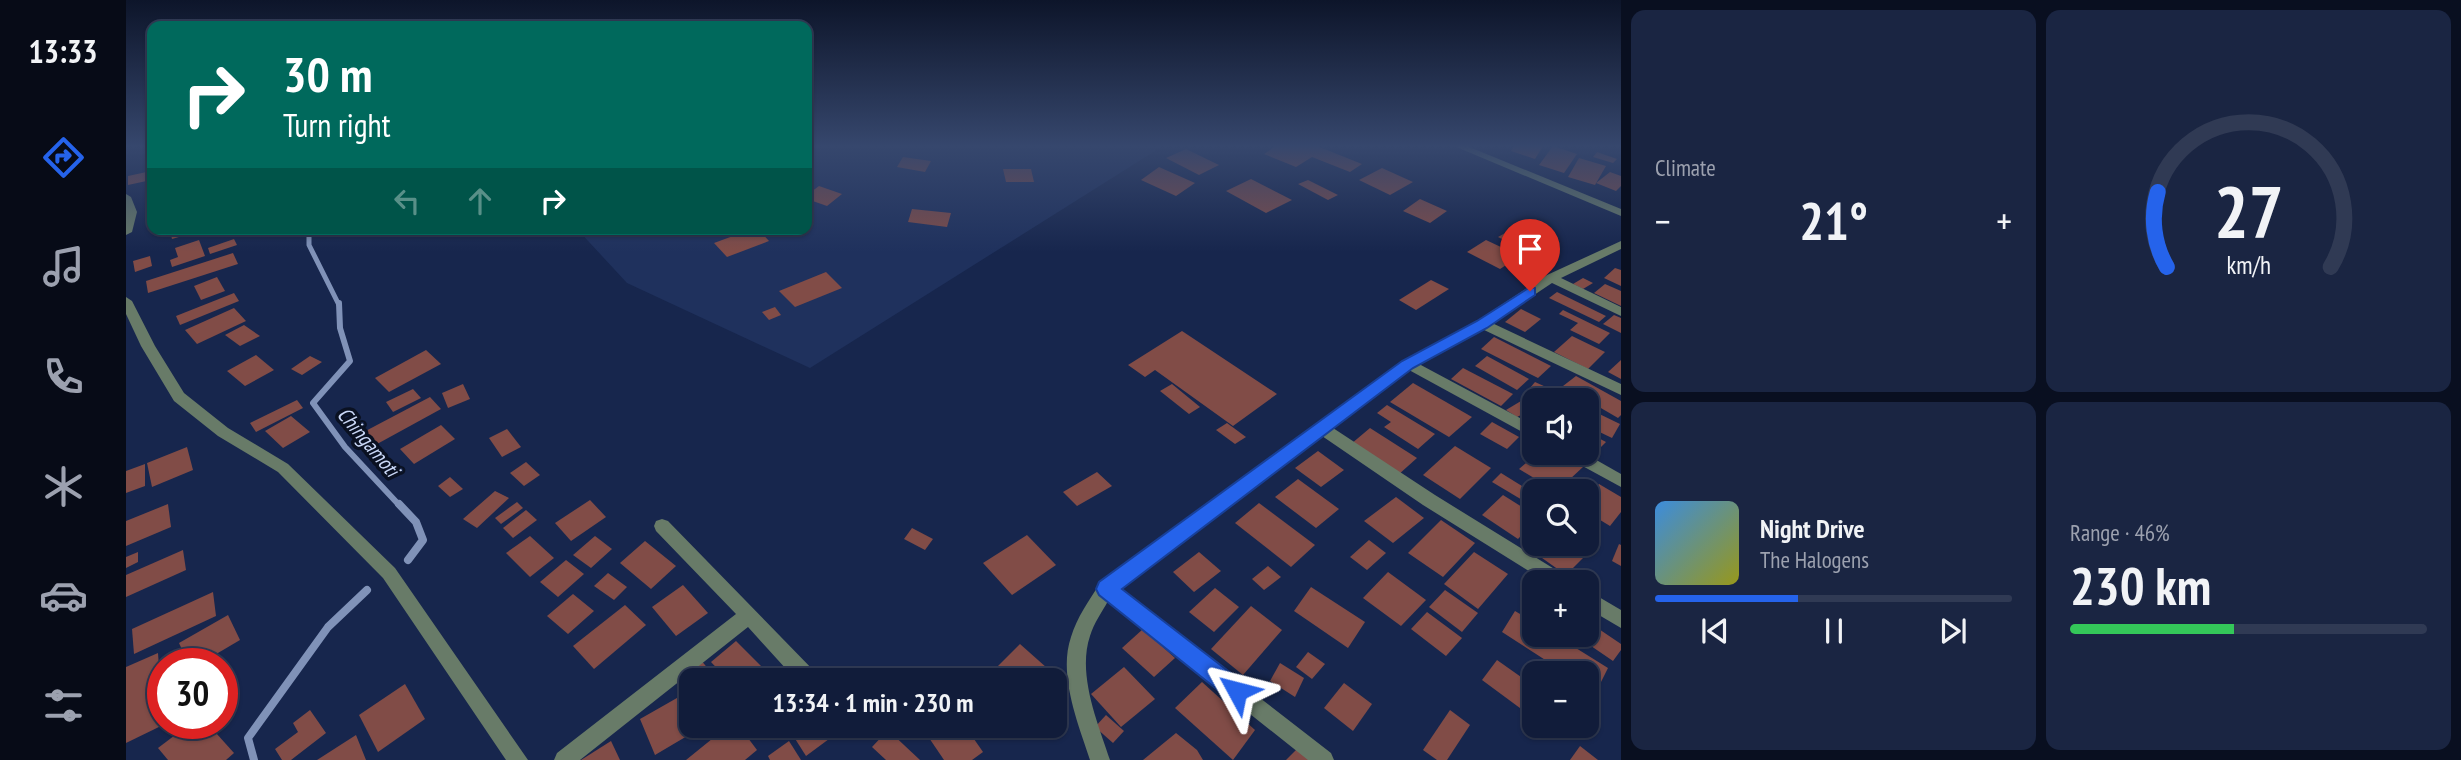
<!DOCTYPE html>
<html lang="en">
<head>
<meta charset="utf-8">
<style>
  body { margin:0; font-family:"PT Sans Narrow",sans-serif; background:#1a2542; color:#f1f3f6; height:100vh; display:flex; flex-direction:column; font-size:26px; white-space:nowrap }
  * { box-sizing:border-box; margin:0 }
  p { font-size:23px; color:#9ca1af }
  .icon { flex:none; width:38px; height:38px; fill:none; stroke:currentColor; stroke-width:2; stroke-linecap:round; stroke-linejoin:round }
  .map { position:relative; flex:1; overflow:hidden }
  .details { display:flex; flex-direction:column; gap:10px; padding:10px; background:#090f20; width:840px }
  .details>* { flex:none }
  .banner { position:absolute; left:21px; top:21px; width:665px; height:214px; border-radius:14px; box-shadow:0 2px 5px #0004,0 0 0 2px #303a54; background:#00695c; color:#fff; overflow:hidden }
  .buttons { position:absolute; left:1396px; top:388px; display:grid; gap:14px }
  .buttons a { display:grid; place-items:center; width:77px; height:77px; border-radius:14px; background:#111c3a; box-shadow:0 2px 5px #0004,0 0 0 2px #303a54; font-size:35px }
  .speed { position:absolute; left:21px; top:648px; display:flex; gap:14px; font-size:35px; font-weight:700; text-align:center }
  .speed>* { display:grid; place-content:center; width:91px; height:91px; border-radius:50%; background:#111c3a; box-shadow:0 2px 5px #0004,0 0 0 2px #303a54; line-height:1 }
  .speed .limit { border:10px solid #d22; background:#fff; color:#111 }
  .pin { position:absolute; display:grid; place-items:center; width:60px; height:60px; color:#fff; margin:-72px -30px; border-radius:50% 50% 50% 0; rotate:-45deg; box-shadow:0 0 7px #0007 }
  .pin .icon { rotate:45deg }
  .me { position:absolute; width:77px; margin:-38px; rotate:308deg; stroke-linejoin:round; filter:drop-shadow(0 0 5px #0008) }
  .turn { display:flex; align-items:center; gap:24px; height:147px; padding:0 21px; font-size:32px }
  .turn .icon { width:91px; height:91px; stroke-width:2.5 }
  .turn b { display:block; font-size:49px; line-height:60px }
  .lanes { display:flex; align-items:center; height:66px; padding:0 21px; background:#0003; justify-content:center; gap:35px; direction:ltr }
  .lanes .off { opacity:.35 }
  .big { font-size:52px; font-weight:600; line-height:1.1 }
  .details .widget { flex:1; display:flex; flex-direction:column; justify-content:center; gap:10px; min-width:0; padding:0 24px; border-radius:14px; background:#1a2542 }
  .details .dial { align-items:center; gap:0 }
  .dial svg { height:182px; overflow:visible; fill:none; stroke:#303a54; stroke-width:7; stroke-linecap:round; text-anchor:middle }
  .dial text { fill:#f1f3f6; stroke:none }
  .song { display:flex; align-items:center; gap:21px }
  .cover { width:84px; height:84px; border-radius:10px; background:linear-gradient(135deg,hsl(210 70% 55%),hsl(60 70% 35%)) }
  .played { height:7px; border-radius:4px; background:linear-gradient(90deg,#2563eb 40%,#303a54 40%) }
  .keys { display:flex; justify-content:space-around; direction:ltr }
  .heat { display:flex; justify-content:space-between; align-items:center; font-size:38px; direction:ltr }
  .charge { height:10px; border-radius:5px; background:linear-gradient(90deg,#34c759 46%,#303a54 0) }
  .details .tiles { flex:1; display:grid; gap:10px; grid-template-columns:repeat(2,1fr) }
  .trip { position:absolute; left:553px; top:668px; width:388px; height:70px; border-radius:14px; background:#111c3a; box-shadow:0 2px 5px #0004,0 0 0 2px #303a54; font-weight:600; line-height:70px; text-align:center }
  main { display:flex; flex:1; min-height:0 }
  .menu { display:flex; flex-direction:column; width:126px; justify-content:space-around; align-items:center; background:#070b17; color:#9ca1af }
  .menu .icon { width:49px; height:49px }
  .menu .on { color:#2563eb }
  .menu b { font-size:32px; color:#f1f3f6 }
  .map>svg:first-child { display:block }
  .built { fill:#1f315d }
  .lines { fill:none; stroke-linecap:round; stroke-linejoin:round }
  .stream-far2 { stroke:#8092b8; stroke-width:5 }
  .stream-far1 { stroke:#8092b8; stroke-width:6 }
  .stream { stroke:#8092b8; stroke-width:8 }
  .building { fill:#814c47 }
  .street { fill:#687b68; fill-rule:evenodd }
  .route { fill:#2563eb; stroke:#184099; stroke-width:2 }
  .labels { text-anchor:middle; stroke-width:7; stroke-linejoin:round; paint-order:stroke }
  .water-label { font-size:21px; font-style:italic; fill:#cad8f7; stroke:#0a1122 }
</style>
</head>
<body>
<main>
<nav class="menu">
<b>13:33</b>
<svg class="icon on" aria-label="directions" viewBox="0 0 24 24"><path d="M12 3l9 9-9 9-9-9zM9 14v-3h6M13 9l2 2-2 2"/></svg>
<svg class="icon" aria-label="music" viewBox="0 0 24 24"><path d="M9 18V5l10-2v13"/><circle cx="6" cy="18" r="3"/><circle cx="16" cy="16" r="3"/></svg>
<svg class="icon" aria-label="phone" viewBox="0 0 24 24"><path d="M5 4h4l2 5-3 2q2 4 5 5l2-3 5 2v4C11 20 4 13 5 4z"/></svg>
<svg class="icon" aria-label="climate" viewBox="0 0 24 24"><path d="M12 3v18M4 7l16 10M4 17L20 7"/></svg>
<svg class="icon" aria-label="car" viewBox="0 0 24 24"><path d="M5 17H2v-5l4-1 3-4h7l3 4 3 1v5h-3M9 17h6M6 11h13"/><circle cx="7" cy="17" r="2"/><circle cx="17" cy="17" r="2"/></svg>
<svg class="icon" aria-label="filters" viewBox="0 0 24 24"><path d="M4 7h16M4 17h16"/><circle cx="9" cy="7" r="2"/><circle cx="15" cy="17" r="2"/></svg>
</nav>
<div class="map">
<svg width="1495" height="760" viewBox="0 0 1495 760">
  <rect width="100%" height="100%" fill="#17264d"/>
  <polygon class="built" points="681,146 1037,146 684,368 501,283 451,229 681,229"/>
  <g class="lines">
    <polyline class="stream-far2" points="183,229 183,245 213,305"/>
    <polyline class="stream-far1" points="213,303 214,328 224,361 187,403 219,447 274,506"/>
    <g class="stream">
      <polyline points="273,504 290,522 297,540 282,560"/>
      <polyline points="128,760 122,738 202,627 241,590"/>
    </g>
  </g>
  <g class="building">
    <polygon points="1150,146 1191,146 1236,164 1224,172 1186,157 1170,167 1138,154"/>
    <polygon points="1388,146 1417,146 1409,159 1385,151"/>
    <polygon points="1427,146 1451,154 1438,173 1413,165"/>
    <polygon points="1060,149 1093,165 1073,175 1040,158"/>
    <polygon points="1471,152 1491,159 1487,163 1467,157"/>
    <polygon points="777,157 805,161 799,172 771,167"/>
    <polygon points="1453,158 1480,166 1469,185 1442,177"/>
    <polygon points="1033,167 1069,183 1050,196 1015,180"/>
    <polygon points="1256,168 1287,182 1264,195 1233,180"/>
    <polygon points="877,169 905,169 908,182 880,182"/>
    <polygon points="25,171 25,180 2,185 2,176"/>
    <polygon points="1484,172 1495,176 1495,186 1490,191 1470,183"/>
    <polygon points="1125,179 1166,200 1140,213 1100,191"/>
    <polygon points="1182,180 1212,195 1202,200 1172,184"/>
    <polygon points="693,186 716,194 701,206 681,199 681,195"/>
    <polygon points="1294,199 1321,211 1304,223 1277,211"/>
    <polygon points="786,209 825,213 821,227 782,222"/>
    <polygon points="1390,227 1423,242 1404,253 1372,237"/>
    <polygon points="48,229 77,229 77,230 46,239 44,231"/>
    <polygon points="626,229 632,229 643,241 601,257 588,243"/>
    <polygon points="108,239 111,245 84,254 82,248"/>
    <polygon points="73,240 79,256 46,267 44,260 52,257 49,248"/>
    <polygon points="1360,240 1394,256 1374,269 1341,252"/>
    <polygon points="107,253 112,264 22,293 20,281"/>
    <polygon points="24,256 26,266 9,272 7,261"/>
    <polygon points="1489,268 1495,270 1495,286 1478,278"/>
    <polygon points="700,272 716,288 669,307 653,291"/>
    <polygon points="91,277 99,291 75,300 68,286"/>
    <polygon points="1457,278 1467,283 1457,289 1447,284"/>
    <polygon points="1305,280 1323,289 1290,310 1273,300"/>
    <polygon points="1479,284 1495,291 1495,306 1468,293"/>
    <polygon points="1431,292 1480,316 1473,322 1423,298"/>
    <polygon points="108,293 113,301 54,325 50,316"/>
    <polygon points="649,307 655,315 643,320 636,312"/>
    <polygon points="108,308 120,321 71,344 59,330"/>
    <polygon points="1395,309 1415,319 1399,332 1379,322"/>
    <polygon points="1437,310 1484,333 1473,344 1444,330 1452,323 1433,314"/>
    <polygon points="1488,315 1495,318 1495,333 1477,324"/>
    <polygon points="118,325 134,336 114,346 99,335"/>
    <polygon points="1056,331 1151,394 1107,426 1029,370 1019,377 1002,365"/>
    <polygon points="1446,336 1479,352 1462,369 1428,352"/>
    <polygon points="1368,337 1425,366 1412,378 1355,349"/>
    <polygon points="300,350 315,364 263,392 249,378"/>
    <polygon points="130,355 148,370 119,386 101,371"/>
    <polygon points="184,356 196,362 176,375 165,369"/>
    <polygon points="1361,356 1403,379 1391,390 1349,366"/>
    <polygon points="1495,360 1495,379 1482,372"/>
    <polygon points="1337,368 1387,394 1375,406 1325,379"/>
    <polygon points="1450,376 1495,401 1495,415 1492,418 1437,386"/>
    <polygon points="1409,382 1420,387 1410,400 1399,394"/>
    <polygon points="1287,383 1346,417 1323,437 1264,402"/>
    <polygon points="337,384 344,399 322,408 316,393"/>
    <polygon points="1046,384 1074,407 1063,414 1034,391"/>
    <polygon points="287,389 295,398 267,412 260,402"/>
    <polygon points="304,397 315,409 242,449 232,435"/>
    <polygon points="171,400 177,408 130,432 124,423"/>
    <polygon points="1395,401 1407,409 1391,417 1380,410"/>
    <polygon points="1261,405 1309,434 1292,449 1258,427 1265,422 1251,413"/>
    <polygon points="1461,408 1494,424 1486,438 1461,426"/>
    <polygon points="165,416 184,432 157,448 139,431"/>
    <polygon points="1366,422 1393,437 1381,449 1354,434"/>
    <polygon points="1101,423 1120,437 1109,444 1090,430"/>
    <polygon points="315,425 329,439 288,464 274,449"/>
    <polygon points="1244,428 1291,458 1272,475 1225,444"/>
    <polygon points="381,429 395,447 376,457 363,438"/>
    <polygon points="1461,432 1480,442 1466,456 1461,454"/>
    <polygon points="1329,446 1365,468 1334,499 1297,475"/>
    <polygon points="61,447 67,470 26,487 21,463"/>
    <polygon points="1192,451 1218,470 1195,487 1169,468"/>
    <polygon points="1412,453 1434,453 1457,467 1430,492 1415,483 1426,492 1408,492 1398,485 1408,478 1393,469"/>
    <polygon points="400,462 414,475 398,486 384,473"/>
    <polygon points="19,464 19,486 0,493 0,471"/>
    <polygon points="971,472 986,486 951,506 937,492"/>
    <polygon points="1375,473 1409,494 1409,498 1403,504 1366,482"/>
    <polygon points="324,477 337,489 324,497 312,486"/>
    <polygon points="1172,479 1213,509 1190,528 1149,497"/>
    <polygon points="1473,484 1495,497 1495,512 1484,526 1461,512 1461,497"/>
    <polygon points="369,491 383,498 351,528 337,519"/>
    <polygon points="1377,495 1409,515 1409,521 1392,539 1356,515"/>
    <polygon points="1270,497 1298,518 1267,543 1238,521"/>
    <polygon points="464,500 480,517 445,541 429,523"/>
    <polygon points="391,502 397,508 375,524 369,518"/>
    <polygon points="1133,503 1189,545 1165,567 1109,523"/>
    <polygon points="42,504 45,527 0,546 0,521"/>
    <polygon points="400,510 411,520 387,538 377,528"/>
    <polygon points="1315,520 1349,543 1317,577 1282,553"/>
    <polygon points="786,528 807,539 799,550 778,539"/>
    <polygon points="1461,531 1475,540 1440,575 1402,548 1409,542 1409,544 1461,544"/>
    <polygon points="901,535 930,565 886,595 857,563"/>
    <polygon points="404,536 428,558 404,577 380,553"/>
    <polygon points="469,536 486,549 465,568 447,555"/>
    <polygon points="1243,540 1260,553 1241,570 1224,557"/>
    <polygon points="519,541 550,566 525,589 494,563"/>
    <polygon points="1493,544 1495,545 1495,566 1486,561"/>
    <polygon points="57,550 60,570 0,597 0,575"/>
    <polygon points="12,552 12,562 0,568 0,557"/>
    <polygon points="1073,552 1095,571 1068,592 1047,572"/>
    <polygon points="1348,552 1382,574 1352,609 1318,584"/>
    <polygon points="440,560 458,574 432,597 414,582"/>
    <polygon points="1142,566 1155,577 1138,590 1126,579"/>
    <polygon points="1262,572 1300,600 1275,626 1237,598"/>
    <polygon points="482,573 501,587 488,600 468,586"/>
    <polygon points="557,585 582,613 550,636 526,607"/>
    <polygon points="1185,587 1239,622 1222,648 1168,611"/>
    <polygon points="1089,588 1113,607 1088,632 1063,612"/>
    <polygon points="1319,590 1352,613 1336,632 1303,607"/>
    <polygon points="87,592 90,616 8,654 6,629"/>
    <polygon points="447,594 468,611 442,634 421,616"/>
    <polygon points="499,605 520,625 468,669 447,646"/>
    <polygon points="1125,606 1156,630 1117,675 1085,649"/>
    <polygon points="1389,611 1409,623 1409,635 1429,635 1482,668 1470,692 1461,687 1461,674 1441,674 1376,632"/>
    <polygon points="1301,612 1336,638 1320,656 1285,629"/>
    <polygon points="102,615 114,640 75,663 62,663 53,643"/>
    <polygon points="1461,621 1495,644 1495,650 1487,661 1449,635 1461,635"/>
    <polygon points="1017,629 1049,658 1028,677 996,648"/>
    <polygon points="610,641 645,676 639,681 603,681 585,662"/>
    <polygon points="894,644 921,668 909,681 857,681"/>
    <polygon points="1182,652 1199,664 1186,679 1170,667"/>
    <polygon points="32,653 37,725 0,743 0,667"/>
    <polygon points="574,659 589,677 584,681 575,681 571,676 558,686 551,677"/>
    <polygon points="1371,660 1409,687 1409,719 1356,680"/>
    <polygon points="1154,663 1178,678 1169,697 1144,681"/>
    <polygon points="998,667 1029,699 995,727 965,694"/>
    <polygon points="1076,682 1129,730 1107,760 1049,708"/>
    <polygon points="1218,683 1246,704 1227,731 1198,708"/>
    <polygon points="279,684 299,719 252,752 233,715"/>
    <polygon points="565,690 565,726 578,726 529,755 514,719"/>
    <polygon points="184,710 200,733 165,760 156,760 149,749 172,732 167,723"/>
    <polygon points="1324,710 1344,725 1321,760 1311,760 1297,750"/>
    <polygon points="980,715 998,731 987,743 969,727"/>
    <polygon points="65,723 81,723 108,753 100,760 42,760 32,748"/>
    <polygon points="602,726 613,726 631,750 619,760 560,760"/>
    <polygon points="661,726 694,726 703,739 680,756"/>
    <polygon points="795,726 839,726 857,752 846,760 818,760"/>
    <polygon points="762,730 794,760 760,760 746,747"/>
    <polygon points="1050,733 1071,750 1077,760 1017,760"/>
    <polygon points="230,735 240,760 191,760"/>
    <polygon points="485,741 494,760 455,760"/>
    <polygon points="663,741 675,760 644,760 642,756"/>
    <polygon points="1174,746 1188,760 1160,760"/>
    <polygon points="1454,746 1472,760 1444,760"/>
  </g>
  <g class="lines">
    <g class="street">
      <polygon points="1328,146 1341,146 1495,209 1495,216"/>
      <polygon points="0,194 5,197 11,212 6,232 0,235"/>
      <path d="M1495,241V249L1435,278L1495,307V316L1426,283L1366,323L1495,384V395L1356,329L1293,364L1409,426V439L1283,370L1207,428L1309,495L1443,578L1446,583H1422L1297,505L1196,436L993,589L1205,753L1208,760H1182L982,601C976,612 968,623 964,636C951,675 972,723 984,760H964C952,723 932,675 945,637C951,617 963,601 974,583L1277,361L1351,321L1421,275Z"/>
      <polygon points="0,297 6,301 29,346 58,393 102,428 162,464 269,568 402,760 380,760 257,578 152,472 92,436 48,401 15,346 0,314"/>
      <polygon points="1438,453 1458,453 1495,474 1495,487 1440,457"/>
      <polygon points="536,519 542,521 691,674 693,681 671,681 622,627 454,760 428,760 431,753 610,614 530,531 528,526 530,521"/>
      <polygon points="1461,590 1495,610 1495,628 1461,608"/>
    </g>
  </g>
  <linearGradient id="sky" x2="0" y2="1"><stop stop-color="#0d152a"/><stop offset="0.58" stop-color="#36476d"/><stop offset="1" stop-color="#36476d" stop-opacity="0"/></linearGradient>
  <rect width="1495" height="252" fill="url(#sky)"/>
  <polygon class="route" points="1404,287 1409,288 1409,295 1361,328 1287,368 996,589 1119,684 1122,691 1119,699 1111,702 1103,699 973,595 970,589 973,582 1276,361 1351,321"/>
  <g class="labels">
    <g class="water-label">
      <text transform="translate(242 442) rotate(50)" y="7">Chingamoti</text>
    </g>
  </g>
</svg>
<div class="buttons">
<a><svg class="icon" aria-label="sound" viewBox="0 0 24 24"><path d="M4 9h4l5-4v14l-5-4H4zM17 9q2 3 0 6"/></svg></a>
<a><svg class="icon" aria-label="search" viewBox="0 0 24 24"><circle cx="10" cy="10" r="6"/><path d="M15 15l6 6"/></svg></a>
<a>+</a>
<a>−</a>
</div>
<div class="speed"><div class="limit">30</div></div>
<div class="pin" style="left:1404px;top:291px;background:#d93025"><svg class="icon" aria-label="arrive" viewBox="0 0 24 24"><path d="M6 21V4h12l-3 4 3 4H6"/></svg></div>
<svg class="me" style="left:1111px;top:691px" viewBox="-20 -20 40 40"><path d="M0-17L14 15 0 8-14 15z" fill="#2563eb" stroke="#fff" stroke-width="4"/></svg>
<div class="trip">13:34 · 1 min · 230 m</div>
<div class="banner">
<div class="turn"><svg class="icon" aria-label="right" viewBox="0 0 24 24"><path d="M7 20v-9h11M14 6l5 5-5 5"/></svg><div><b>30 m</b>Turn right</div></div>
<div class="lanes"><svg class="icon off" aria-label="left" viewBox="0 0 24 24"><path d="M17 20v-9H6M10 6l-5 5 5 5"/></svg><svg class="icon off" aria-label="ahead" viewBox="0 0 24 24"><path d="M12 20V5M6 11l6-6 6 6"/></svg><svg class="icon" aria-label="right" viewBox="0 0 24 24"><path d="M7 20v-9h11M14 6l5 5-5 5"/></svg></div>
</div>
</div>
<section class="details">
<div class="tiles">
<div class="widget"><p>Climate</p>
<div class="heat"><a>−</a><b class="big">21°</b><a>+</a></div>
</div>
<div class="widget dial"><svg viewBox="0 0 100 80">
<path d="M14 69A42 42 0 1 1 86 69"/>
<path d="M14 69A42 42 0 0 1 10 36" stroke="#2563eb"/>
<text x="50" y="56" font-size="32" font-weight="700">27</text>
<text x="50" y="72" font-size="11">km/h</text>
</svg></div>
<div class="widget">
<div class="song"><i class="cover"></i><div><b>Night Drive</b><p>The Halogens</p></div></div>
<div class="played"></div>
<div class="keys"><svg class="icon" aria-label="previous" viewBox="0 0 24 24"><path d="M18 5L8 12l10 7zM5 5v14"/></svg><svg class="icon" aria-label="pause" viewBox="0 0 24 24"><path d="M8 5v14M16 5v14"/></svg><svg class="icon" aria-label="next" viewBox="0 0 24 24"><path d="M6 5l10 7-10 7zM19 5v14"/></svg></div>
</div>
<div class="widget"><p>Range · 46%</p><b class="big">230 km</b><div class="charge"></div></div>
</div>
</section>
</main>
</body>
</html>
